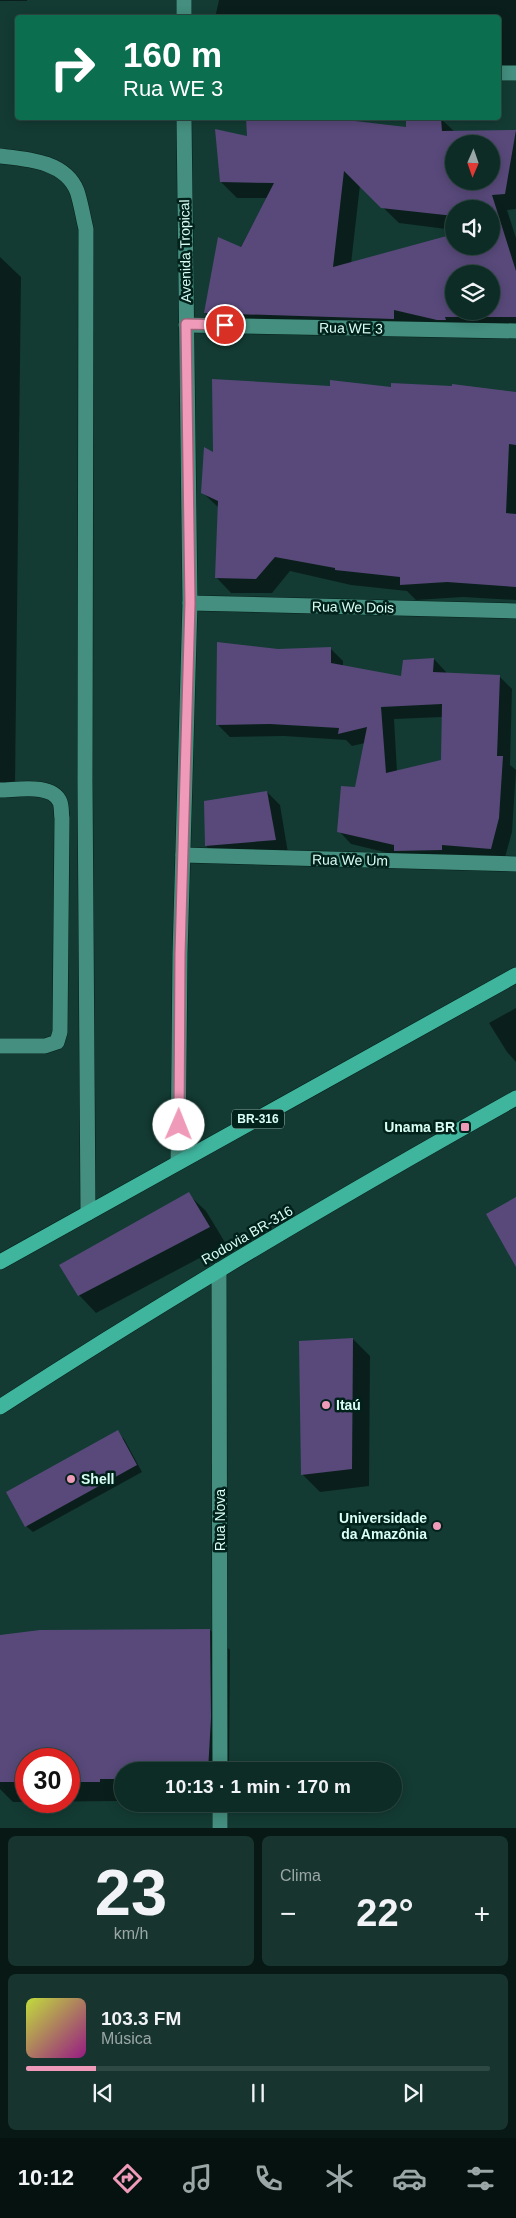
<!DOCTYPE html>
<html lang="pt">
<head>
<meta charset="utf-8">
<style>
  body { margin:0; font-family:Helvetica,sans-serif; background:#17342e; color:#f1f3f6; height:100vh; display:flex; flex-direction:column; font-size:19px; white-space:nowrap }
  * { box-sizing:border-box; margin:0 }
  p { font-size:16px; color:#9ba7a7 }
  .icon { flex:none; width:28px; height:28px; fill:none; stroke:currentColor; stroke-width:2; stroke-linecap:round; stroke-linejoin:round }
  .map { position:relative; height:1828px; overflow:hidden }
  .panel { display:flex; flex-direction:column; gap:8px; padding:8px; background:#081815; flex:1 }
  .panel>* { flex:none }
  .banner { position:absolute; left:15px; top:15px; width:486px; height:105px; border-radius:5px; box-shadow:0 2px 12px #0003,0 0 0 1px #2e4843; background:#0b6e4f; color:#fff; overflow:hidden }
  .needle { width:32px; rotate:182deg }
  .tools { position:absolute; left:445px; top:135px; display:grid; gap:10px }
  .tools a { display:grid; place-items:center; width:55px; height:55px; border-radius:50%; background:#0e2c26; box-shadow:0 2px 12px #0003,0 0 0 1px #2e4843; font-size:25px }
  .speed { position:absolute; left:15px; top:1748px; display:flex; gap:10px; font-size:25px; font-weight:700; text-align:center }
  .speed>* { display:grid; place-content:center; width:65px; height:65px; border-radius:50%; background:#0e2c26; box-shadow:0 2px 12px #0003,0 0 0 1px #2e4843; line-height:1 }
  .speed .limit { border:8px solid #d22; background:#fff; color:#111 }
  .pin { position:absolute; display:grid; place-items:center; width:42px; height:42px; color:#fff; margin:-21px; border:2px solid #fff; border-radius:50%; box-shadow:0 1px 5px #0007 }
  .me { position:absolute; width:55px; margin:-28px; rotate:1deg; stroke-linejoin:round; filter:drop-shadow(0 0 4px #0008) }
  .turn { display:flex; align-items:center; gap:18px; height:105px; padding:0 25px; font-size:22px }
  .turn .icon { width:65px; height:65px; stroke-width:2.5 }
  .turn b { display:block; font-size:35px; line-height:42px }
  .big { font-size:38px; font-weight:800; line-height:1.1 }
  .panel .card { flex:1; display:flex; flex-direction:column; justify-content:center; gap:8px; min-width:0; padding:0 18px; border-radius:8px; background:#17342e }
  .panel .dial { align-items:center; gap:0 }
  .dial b { font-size:65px; line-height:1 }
  .song { display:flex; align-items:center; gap:15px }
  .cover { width:60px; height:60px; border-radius:8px; background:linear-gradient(135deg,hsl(70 70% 55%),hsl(310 70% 35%)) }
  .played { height:5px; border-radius:2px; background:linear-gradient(90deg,#ef9ab8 15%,#2e4843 15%) }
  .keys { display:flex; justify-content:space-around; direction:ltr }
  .heat { display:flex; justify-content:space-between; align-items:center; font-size:28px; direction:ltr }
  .panel .tiles { flex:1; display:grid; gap:8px; grid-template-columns:1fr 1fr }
  .card:last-child { grid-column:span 2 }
  .trip { position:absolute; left:114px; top:1762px; width:288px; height:50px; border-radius:25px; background:#0e2c26; box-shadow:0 2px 12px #0003,0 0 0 1px #2e4843; font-weight:800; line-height:50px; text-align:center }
  .menu { display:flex; height:80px; justify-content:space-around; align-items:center; background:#06120f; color:#9ba7a7 }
  .menu .icon { width:35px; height:35px }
  .menu .current { color:#ef9ab8 }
  .menu b { font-size:22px; color:#f1f3f6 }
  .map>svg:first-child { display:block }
  .shadow { fill:#0007; fill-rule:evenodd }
  .building { fill:#58497a; fill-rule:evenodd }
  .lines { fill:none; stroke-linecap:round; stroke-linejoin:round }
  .minor-casing { stroke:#08201b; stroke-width:16 }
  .highway-casing { stroke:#08201b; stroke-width:16 }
  .minor { stroke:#448f7f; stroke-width:15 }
  .highway { stroke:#3fb59e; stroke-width:15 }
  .route-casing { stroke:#9b6478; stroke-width:12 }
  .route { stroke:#ef9ab8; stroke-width:9 }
  .poi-dot { fill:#ef9ab8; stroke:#01211b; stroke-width:2 }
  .labels { text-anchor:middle; stroke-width:5; stroke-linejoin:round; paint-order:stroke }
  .shield { fill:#01211b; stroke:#98bcb3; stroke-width:1 }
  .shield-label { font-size:12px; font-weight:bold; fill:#d9fef4 }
  .street-label { font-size:14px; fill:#d9fef4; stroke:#01211b }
  .poi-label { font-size:14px; font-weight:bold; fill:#d9fef4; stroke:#01211b; text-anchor:end }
</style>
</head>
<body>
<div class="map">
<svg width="516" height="1828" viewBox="0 0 516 1828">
  <rect width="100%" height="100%" fill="#133b33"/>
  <g class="shadow">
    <rect x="0" y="0" width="27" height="1"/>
    <polygon points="219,0 516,0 516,71 499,73 499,18 215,18"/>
    <path d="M247,118H310L408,128L441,119L455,132L516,131V209L507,210L516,238V332L221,329L205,313L267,198H237L221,182L249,137ZM454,144H491V181H454ZM360,185L399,223L454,230V209H491V246H454L351,264ZM454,274H491V311H454Z"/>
    <polygon points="0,257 21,277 15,785 0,785"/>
    <polygon points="331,388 516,393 516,600 463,597 416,600 407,591 351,585 290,571 272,593 231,593 216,577 219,508 202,492 214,454"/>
    <path d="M330,648L343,661V667L403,678L434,659L446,672V674L500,677L512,689L510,765L516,770L512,832L504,861L401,856L351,844L339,831L356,789L365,743L352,746L346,740L284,736L230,737L217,724L278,650ZM443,717V760L397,772L394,719Z"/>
    <polygon points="267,792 280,805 288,853 219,858 206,846"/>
    <polygon points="516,1008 516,1062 507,1052 489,1023"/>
    <polygon points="188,1194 206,1211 226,1244 96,1313 79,1295"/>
    <polygon points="353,1339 370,1356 369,1486 320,1492 302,1474"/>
    <polygon points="117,1432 124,1439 142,1472 33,1532 26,1526"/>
    <path d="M210,1630L230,1650L229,1771H122V1798H120V1801L13,1802L0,1789V1637ZM26,1759H69V1801H26Z"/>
  </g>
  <g class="building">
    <path d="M246,118H329L406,127V118H441L442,131L516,130L505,194L492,195L516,271V317H445L446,320H437L394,310V319L204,313L218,237L241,247L274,183L220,182L215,129L247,136ZM454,144H491V181H454ZM344,171L381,208L454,216V209H491V221H499L491,224V246H454V234L333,267ZM454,274H491V311H454Z"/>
    <polygon points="212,379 330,386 330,380 391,387 391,383 452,386 452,384 516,392 516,445 509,444 506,513 516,514 516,587 447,582 400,585 400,577 335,570 335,568 275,557 256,579 215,578 218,501 201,493 204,447 213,452"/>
    <path d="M217,642L278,649L331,647V663L401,676L403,660L434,658L433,672L500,675L497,756H503L499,818L491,849L442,845V850L394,851V845L337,832L341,786L355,787L367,727L338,734L339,728L270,724L216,725ZM442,704L441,760L386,773L381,707Z"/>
    <polygon points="267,791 276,840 205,846 204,801"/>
    <polygon points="189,1192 210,1227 78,1296 59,1265"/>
    <polygon points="516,1197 516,1267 486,1214"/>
    <polygon points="353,1338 352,1469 301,1475 299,1341"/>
    <polygon points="118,1430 137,1465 25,1527 6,1492"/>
    <polygon points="210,1629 211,1718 208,1771 122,1771 122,1779 100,1779 100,1782 69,1782 69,1759 26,1759 26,1782 0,1782 0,1635 40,1630"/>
  </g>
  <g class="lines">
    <defs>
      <g id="minor">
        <polyline points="184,18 184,0"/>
        <polyline points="499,73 516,73"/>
        <path d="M0,156C27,159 65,161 77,191C81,203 83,217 86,229L85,782L88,1213"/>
        <polyline points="186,325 516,331"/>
        <polyline points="190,603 516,611"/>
        <path d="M0,790C17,790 52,783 60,802C62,807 61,814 62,818L60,1032L57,1042L45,1046H0"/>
        <polyline points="183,855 516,864"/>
        <polyline points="178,1163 180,954 190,603 184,118"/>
        <polyline points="219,1270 220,1771"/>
        <polyline points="220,1804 220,1828"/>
      </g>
      <g id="highway">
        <polyline points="0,1262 516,975"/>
        <path d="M0,1407C168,1298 341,1196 516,1098"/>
      </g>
    </defs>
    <use href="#minor" class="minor-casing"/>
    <use href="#highway" class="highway-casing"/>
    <use href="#minor" class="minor"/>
    <use href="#highway" class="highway"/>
  </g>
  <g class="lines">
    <defs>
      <polyline id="route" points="179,1125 180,954 190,603 186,324 225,325"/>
    </defs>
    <use href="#route" class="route-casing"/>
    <use href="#route" class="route"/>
  </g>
  <g class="poi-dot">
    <rect x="460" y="1122" width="10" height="10" rx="2.5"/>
    <circle cx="326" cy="1405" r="5"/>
    <circle cx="71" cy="1479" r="5"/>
    <circle cx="437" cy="1526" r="5"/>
  </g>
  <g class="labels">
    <rect class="shield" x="232" y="1109.5" width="52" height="19" rx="4"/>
    <g class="shield-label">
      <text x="258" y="1123">BR-316</text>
    </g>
    <g class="street-label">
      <text transform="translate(185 251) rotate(-91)" y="5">Avenida Tropical</text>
      <text transform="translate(351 328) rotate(1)" y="5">Rua WE 3</text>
      <text transform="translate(353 607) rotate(1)" y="5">Rua We Dois</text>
      <text transform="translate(350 860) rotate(1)" y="5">Rua We Um</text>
      <text transform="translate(247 1235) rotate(-30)" y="5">Rodovia BR-316</text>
      <text transform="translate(220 1520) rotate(-90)" y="5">Rua Nova</text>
    </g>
    <g class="poi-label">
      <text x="455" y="1132">Unama BR</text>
      <text x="336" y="1410" text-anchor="start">Itaú</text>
      <text x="81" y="1484" text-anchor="start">Shell</text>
      <text x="427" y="1523">Universidade<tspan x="427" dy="16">da Amazônia</tspan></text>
    </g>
  </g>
</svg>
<div class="tools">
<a><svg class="needle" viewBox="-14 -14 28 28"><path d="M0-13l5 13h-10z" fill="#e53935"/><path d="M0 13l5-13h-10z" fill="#9ba7a7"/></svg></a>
<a><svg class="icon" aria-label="sound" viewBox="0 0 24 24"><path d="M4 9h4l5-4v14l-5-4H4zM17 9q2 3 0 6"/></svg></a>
<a><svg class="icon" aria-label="layers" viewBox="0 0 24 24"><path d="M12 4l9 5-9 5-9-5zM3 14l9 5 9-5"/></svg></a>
</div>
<div class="speed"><div class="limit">30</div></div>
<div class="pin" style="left:225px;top:325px;background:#d93025"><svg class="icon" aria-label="arrive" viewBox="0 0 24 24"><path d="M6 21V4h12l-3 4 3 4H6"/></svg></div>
<svg class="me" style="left:179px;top:1125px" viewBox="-20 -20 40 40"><circle r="19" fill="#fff"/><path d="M0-13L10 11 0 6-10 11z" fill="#ef9ab8"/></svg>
<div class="trip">10:13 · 1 min · 170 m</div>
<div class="banner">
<div class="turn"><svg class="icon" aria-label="right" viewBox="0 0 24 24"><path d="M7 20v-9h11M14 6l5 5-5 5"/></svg><div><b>160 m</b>Rua WE 3</div></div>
</div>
</div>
<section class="panel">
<div class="tiles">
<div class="card dial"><b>23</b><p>km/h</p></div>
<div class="card"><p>Clima</p>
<div class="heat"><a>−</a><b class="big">22°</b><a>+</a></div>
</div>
<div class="card">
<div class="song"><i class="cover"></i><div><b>103.3 FM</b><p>Música</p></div></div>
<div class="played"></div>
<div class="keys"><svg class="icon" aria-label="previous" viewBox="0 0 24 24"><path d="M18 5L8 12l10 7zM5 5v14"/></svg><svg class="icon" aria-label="pause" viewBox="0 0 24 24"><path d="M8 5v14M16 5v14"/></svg><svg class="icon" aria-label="next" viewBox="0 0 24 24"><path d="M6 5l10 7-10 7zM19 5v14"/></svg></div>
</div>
</div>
</section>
<nav class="menu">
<b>10:12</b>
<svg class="icon current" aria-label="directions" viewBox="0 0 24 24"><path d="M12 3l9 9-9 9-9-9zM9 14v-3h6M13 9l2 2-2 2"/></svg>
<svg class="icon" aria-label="music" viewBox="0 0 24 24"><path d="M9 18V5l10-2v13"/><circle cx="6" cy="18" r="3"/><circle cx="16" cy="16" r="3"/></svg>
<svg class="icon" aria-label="phone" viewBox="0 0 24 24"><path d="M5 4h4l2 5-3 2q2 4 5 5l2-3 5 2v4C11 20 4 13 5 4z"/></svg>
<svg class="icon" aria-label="climate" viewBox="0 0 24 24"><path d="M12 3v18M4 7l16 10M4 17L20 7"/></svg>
<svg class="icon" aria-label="car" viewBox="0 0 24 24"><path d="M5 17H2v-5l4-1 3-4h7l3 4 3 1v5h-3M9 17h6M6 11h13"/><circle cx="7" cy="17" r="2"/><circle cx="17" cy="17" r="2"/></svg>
<svg class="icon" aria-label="filters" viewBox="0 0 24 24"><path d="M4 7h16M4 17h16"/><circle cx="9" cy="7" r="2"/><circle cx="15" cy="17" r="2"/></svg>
</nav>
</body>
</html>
